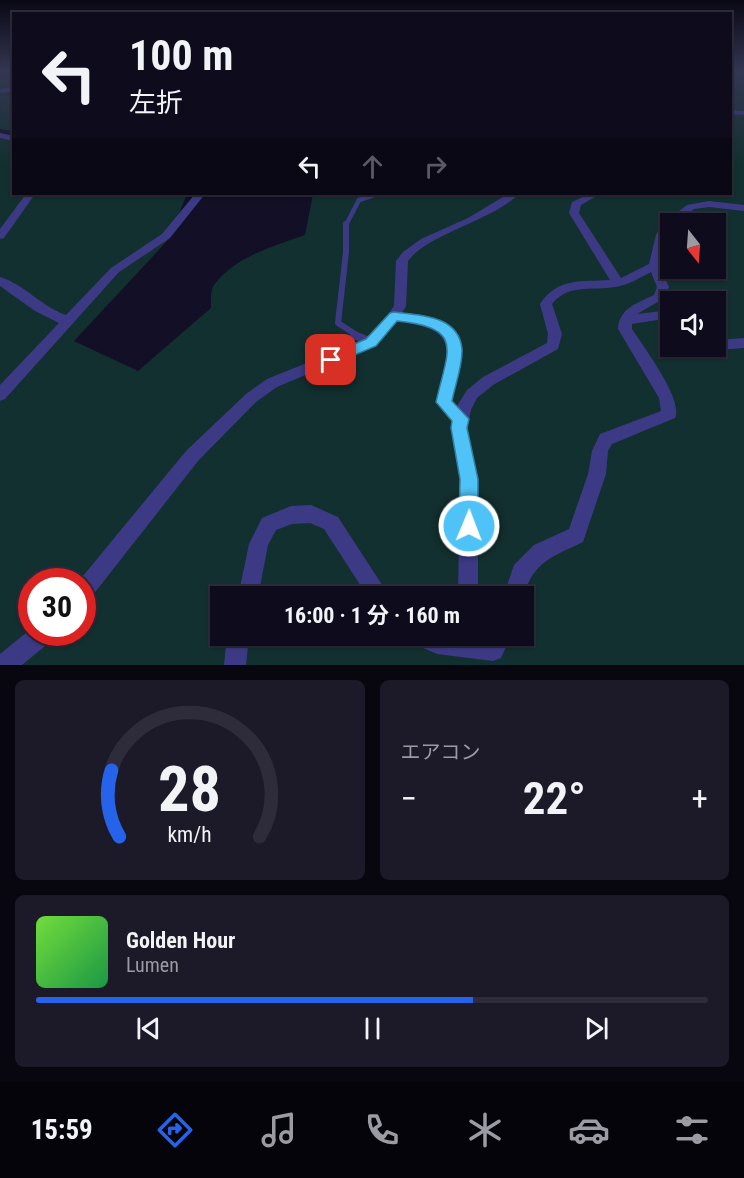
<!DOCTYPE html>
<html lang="ja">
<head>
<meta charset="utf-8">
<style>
  body { margin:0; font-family:"Roboto Condensed","Noto Sans JP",sans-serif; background:#1c1929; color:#f1f3f6; height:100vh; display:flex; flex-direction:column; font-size:22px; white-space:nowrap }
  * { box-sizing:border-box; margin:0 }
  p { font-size:20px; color:#9b9ba3 }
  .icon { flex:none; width:33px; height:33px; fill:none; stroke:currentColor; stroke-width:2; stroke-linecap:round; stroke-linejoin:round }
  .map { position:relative; height:665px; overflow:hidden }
  .sheet { display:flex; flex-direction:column; gap:15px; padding:15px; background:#08060f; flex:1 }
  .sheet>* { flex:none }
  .top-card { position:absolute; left:12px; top:12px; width:720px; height:183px; border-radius:0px; box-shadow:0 2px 4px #0004,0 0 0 2px #2e2b3b; background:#0e0b1c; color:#f1f3f6; overflow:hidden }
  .needle { width:39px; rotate:163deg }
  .fabs { position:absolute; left:660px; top:213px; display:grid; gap:12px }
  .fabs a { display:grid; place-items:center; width:66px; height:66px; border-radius:0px; background:#0e0b1c; box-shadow:0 2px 4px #0004,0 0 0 2px #2e2b3b; font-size:30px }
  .speed { position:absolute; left:18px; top:568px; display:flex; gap:12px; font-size:30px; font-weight:700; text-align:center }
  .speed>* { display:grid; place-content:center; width:78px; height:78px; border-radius:50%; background:#0e0b1c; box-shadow:0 2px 4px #0004,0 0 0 2px #2e2b3b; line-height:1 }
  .speed .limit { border:9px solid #d22; background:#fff; color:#111 }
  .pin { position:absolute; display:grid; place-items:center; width:51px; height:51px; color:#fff; margin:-26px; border-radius:12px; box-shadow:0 3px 9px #0006 }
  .me { position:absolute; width:66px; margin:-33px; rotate:1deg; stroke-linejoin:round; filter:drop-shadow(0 0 4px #0008) }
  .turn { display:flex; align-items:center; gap:21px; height:126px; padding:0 18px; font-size:27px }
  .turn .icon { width:78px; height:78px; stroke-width:2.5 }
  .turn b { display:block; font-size:42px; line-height:51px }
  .lanes { display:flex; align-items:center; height:57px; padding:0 18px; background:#0003; justify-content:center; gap:30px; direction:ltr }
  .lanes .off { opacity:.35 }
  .big { font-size:45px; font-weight:700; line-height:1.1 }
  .sheet .widget { flex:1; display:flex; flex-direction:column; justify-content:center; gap:9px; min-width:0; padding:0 21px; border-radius:9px; background:#1c1929 }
  .sheet .dial { align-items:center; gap:0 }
  .dial svg { height:156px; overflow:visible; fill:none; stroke:#2e2b3b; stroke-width:7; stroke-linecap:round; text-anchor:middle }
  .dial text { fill:#f1f3f6; stroke:none }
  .song { display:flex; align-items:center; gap:18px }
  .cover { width:72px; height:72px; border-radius:9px; background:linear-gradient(135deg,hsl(100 70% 55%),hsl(140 70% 35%)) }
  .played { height:6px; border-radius:3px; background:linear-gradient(90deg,#2563eb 65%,#2e2b3b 65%) }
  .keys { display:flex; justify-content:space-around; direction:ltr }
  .heat { display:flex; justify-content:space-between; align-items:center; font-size:33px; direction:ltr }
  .sheet .tiles { flex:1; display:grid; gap:15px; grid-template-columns:1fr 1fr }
  .widget:last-child { grid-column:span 2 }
  .trip { position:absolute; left:210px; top:586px; width:324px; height:60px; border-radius:0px; background:#0e0b1c; box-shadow:0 2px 4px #0004,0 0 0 2px #2e2b3b; font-weight:700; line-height:60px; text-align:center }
  .tab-bar { display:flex; height:96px; justify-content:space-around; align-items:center; background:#06040b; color:#9b9ba3 }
  .tab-bar .icon { width:42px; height:42px }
  .tab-bar .on { color:#2563eb }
  .tab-bar b { font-size:27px; color:#f1f3f6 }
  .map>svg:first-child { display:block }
  .green { fill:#12302f; fill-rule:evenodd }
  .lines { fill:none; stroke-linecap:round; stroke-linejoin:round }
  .service-far3 { stroke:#3d3a85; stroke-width:4 }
  .service-far2 { stroke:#3d3a85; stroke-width:4.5 }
  .service-far1 { stroke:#3d3a85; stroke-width:6 }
  .service { stroke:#3d3a85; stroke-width:8 }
  .minor { fill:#3d3a85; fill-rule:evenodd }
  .route { fill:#4fc3f7; stroke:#337fa1; stroke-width:1.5 }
</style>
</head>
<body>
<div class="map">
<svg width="744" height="665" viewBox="0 0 744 665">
  <rect width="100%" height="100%" fill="#130f26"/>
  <g class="green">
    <polygon points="0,72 13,72 13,131 0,129"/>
    <path d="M731,72H744V665H0V138L13,140L14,194H187L169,239L74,341L138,371L211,308C211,301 210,291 214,285C234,257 274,246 305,235L313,194H730ZM670,224H716V268H670ZM670,302H716V346H670ZM32,582H82V633H32ZM220,597H524V636H220Z"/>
  </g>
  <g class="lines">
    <polyline class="service-far3" points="0,91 14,89"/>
    <polyline class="service-far2" points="346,225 359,200 377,194"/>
    <polyline class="service-far1" points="346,224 346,252 338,323 358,336"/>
    <polyline class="service" points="354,335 371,342"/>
    <g class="minor">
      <polygon points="735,72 744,72 744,76 736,73"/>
      <polygon points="730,110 744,111 744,115 730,114"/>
      <polygon points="0,133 14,136 14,141 0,138"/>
      <polygon points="26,194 35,194 4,238 0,239 0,229"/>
      <path d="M195,194H205L170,238L119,272L5,399L0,401V385L59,323L35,311L0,286V277C24,284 42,307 66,315L111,268L162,234Z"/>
      <path d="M508,194H519C491,221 427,234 408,261L406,306L402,313C470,323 465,343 452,401L457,406L467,390L483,377L547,343L548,334L540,304C558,277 581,282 610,280L569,213L572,202L589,194H600L581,205L579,213L621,278L649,264L656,235L663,223L687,205L709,201L744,205V211L709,207L694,209L674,224H670L660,266L669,287L666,297L637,314L670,310V318L632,324V329C643,346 684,400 675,418L612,444L608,451L606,474L583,542C552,557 534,561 523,597H503L514,565L534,545L569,529L588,474L592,451L600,434L661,411L659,398L618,329C619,308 638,303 654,295L657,287L651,272C641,277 630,284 620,286C596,292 569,282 552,304L562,334L558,349L493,385L477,398L471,410L467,428L478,479V597H458L460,479L451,428L453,421L436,403C449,349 462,330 397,321L376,345L277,387L256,402L198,461L89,600L82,603V582H78L186,451L246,394L267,379L366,339L383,322L394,306L396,261L403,252L421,239L468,218Z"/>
      <polygon points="670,326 671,346 670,347 663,344 661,341 663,331"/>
      <polygon points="744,338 744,348 716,350 710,346 716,346 716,340"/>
      <path d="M675,346H709C702,353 682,353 675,346Z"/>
      <polygon points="311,505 338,517 390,597 368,597 324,529 310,523 292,524 276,530 268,545 258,597 238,597 249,544 262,518 291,506"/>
      <polygon points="32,628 32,633 54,633 51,641 22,665 0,665 0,654"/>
      <polygon points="227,636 249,636 246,665 224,665"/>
      <polygon points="411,636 487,638 488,636 511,636 501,658 493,661 437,654 414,644"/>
    </g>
  </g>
  <linearGradient id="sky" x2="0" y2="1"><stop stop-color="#0a0815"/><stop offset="0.43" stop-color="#333752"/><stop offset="1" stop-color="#333752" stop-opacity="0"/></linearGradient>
  <rect width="744" height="166" fill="url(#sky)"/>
  <path class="route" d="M394,312C419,315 459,315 462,349C463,365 455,385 452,401L469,419L467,428L478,479V526L476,533L469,535L462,533L459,526L460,479L451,428L452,421L436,402C448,349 465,328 397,321L376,346L331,365L324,360L326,356L366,339L390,313Z"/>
</svg>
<div class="fabs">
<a><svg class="needle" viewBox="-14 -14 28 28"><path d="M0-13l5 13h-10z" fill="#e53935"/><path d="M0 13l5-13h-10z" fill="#9b9ba3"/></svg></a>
<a><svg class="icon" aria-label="sound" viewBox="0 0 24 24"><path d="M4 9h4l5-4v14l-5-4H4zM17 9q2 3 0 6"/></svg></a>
</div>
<div class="speed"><div class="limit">30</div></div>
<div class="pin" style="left:331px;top:360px;background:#d93025"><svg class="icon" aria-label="arrive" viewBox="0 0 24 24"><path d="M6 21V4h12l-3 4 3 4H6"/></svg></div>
<svg class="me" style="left:469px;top:526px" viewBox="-20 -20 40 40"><circle r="17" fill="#4fc3f7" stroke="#fff" stroke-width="3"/><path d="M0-11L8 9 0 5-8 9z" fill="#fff"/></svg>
<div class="trip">16:00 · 1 分 · 160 m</div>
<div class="top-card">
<div class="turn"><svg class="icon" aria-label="left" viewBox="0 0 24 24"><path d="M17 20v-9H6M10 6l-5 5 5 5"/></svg><div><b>100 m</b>左折</div></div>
<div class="lanes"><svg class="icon" aria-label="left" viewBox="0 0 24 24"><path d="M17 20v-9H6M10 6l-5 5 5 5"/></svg><svg class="icon off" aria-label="ahead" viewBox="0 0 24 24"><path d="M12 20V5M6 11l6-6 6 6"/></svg><svg class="icon off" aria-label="right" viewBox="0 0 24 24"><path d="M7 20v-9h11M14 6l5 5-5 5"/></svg></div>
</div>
</div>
<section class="sheet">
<div class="tiles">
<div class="widget dial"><svg viewBox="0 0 100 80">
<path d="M14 69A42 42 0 1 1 86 69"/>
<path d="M14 69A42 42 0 0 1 10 35" stroke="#2563eb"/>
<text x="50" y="56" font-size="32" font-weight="700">28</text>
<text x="50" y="72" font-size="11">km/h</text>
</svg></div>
<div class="widget"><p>エアコン</p>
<div class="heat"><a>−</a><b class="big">22°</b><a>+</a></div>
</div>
<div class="widget">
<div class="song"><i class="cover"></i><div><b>Golden Hour</b><p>Lumen</p></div></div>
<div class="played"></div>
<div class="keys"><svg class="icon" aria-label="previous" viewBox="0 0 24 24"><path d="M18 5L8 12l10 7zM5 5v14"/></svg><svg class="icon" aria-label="pause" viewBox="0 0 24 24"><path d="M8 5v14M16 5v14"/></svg><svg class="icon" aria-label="next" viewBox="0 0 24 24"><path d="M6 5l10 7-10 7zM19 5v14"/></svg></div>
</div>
</div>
</section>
<nav class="tab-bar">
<b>15:59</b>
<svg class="icon on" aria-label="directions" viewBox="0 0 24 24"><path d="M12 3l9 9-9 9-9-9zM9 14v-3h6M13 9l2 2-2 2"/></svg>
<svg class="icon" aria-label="music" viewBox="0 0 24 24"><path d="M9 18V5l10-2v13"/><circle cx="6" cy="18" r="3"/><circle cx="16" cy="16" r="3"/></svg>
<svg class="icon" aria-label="phone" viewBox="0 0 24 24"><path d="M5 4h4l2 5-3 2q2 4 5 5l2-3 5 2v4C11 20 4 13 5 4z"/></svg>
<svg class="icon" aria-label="climate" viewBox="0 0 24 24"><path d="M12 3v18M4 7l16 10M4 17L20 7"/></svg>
<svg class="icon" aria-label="car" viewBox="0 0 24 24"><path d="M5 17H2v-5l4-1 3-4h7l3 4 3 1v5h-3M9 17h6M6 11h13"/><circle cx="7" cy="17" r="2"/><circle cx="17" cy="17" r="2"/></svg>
<svg class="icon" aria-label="filters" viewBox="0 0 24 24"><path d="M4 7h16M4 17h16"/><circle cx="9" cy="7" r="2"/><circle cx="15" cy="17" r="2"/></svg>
</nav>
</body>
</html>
